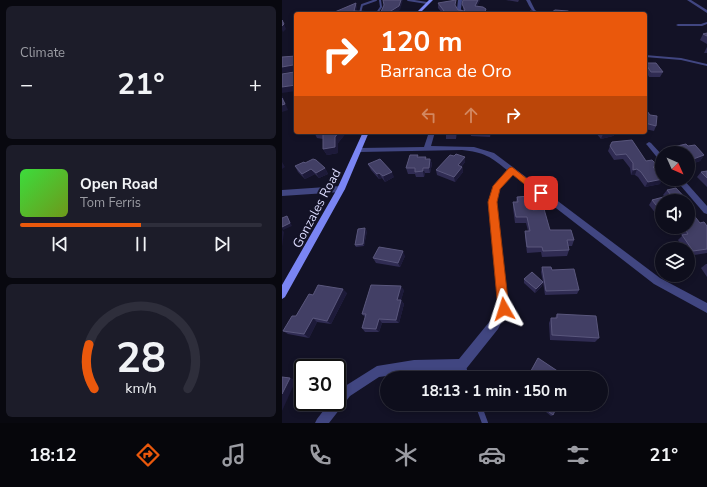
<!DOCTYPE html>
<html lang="en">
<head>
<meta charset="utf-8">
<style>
  body { margin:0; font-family:"Nunito Sans",sans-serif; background:#1c1c29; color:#f1f3f6; height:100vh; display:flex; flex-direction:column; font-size:15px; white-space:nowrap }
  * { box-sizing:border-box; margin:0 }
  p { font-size:13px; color:#9b9ca3 }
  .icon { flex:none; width:22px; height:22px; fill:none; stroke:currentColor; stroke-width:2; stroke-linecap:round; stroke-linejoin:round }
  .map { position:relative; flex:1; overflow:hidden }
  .sheet { display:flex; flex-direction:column; gap:6px; padding:6px; background:#08080f; width:282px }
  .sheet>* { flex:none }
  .guide { position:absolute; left:12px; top:12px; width:353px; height:122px; border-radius:4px; box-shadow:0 2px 6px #0003,0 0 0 1px #2e2e3b; background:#ea580c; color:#fff; overflow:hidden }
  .needle { width:26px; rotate:135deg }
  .buttons { position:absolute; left:373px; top:146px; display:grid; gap:8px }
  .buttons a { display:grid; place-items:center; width:40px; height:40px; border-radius:50%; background:#0e0e1c; box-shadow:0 2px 6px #0003,0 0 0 1px #2e2e3b; font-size:20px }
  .speed { position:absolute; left:12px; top:359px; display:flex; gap:8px; font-size:20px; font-weight:700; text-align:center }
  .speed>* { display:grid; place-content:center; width:52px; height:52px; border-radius:50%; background:#0e0e1c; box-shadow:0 2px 6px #0003,0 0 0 1px #2e2e3b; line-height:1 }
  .speed .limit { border:2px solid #111; border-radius:6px; background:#fff; color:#111 }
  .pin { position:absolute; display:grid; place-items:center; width:34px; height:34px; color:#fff; margin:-17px; border-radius:8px; box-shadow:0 2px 6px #0006 }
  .me { position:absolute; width:44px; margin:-22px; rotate:354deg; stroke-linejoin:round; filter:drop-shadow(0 0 3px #0008) }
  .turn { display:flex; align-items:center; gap:14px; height:84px; padding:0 20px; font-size:18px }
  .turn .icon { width:52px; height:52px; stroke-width:2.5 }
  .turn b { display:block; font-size:28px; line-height:34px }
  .lanes { display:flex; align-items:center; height:38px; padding:0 20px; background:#0003; justify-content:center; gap:20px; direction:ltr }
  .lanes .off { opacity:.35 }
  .big { font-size:30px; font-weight:700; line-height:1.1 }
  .sheet .widget { flex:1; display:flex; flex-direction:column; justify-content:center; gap:6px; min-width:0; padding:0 14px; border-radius:6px; background:#1c1c29 }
  .sheet .dial { align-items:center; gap:0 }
  .dial svg { height:104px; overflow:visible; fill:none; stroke:#2e2e3b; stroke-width:7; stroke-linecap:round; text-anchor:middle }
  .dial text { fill:#f1f3f6; stroke:none }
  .song { display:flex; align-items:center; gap:12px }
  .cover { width:48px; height:48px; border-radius:6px; background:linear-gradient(135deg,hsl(120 70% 55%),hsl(80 70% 35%)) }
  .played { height:4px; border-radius:2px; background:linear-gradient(90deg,#ea580c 50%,#2e2e3b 50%) }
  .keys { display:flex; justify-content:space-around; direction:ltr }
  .heat { display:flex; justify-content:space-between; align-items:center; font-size:22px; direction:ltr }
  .trip { position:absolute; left:98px; top:371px; width:228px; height:40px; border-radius:20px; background:#0e0e1c; box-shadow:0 2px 6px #0003,0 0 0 1px #2e2e3b; font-weight:700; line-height:40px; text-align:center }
  .tabs { display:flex; height:64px; justify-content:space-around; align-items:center; background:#06060b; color:#9b9ca3 }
  .tabs .icon { width:28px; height:28px }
  .tabs .on { color:#ea580c }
  .tabs b { font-size:18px; color:#f1f3f6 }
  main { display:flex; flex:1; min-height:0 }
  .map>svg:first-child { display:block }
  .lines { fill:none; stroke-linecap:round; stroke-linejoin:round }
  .lane-far1 { stroke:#414681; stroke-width:2 }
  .lane { stroke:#414681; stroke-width:6 }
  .street { fill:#414681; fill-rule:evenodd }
  .secondary { fill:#7a85f3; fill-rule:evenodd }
  .wall { fill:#302c53 }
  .shaded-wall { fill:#1d1a39 }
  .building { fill:#423f65; stroke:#5a577d }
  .route { fill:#ea580c; stroke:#983908 }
  .labels { text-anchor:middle; stroke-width:4; stroke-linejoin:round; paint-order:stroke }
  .street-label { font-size:13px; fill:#dadafc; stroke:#131226 }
</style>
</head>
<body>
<main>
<section class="sheet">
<div class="widget"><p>Climate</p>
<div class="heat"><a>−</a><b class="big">21°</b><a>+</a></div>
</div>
<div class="widget">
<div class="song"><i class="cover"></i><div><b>Open Road</b><p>Tom Ferris</p></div></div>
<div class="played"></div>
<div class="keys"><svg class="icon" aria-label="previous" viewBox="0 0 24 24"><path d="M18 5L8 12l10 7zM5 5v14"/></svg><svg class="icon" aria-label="pause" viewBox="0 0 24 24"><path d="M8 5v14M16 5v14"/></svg><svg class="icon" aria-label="next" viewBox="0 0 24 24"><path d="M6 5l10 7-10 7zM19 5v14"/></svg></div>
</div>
<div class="widget dial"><svg viewBox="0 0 100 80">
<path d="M14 69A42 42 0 1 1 86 69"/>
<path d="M14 69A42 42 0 0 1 10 35" stroke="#ea580c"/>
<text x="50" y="56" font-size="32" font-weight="700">28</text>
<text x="50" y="72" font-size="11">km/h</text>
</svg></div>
</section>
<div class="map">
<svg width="425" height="423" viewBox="0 0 425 423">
  <rect width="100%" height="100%" fill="#131226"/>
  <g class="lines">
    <g class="lane-far1">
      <polyline points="126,0 145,3"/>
      <polyline points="82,14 78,13 80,5 94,0"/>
      <polyline points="92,14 95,13 99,7 98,0"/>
    </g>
    <g class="lane">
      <polyline points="180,365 185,378"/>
      <polyline points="196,404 203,423"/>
    </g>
    <g class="street">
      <polygon points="176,0 180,0 179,9 182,14 178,14 175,9"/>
      <path d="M244,0H248L253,10L259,14C250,14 248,7 244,0Z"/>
      <polygon points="405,0 409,0 425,10 425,13"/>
      <polygon points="425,22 425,24 420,26 396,26 394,25 396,24 419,24"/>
      <polygon points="363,55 399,58 425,64 425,66 399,60 363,57"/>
      <path d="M147,132H153L149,146L192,147L212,153L378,278L425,303V313L372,284L230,174L217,189L214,202L226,309L216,329L184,369L180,371L132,372L97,377L68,396L47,423H33L35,419L48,402H55V394L60,388L95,366L132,360L177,359L208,321L216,308L206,202L211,186L225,170C209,157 202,152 180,150L78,152L75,150L78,148L142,147Z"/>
      <polygon points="367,142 369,143 380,155 380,161 378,161 365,145 364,144"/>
      <polygon points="393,179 401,179 425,206 425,214 422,213"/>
      <polygon points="59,186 63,189 59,192 0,196 0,190"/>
    </g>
    <g class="secondary">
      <polygon points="147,0 151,0 137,14 133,14"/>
      <polygon points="81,132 87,132 63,189 3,297 0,299 0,285 55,189"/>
    </g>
  </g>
  <g class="wall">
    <polygon points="181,0 198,0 195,6 204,9 204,13 210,14 161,14 156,8 156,3 174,6 176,10 182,11 181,9"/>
    <polygon points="224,0 237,0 236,2"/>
    <polygon points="425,33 425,44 418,40 421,34"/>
    <polygon points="425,47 425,53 422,53"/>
    <polygon points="363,63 381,72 378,77 367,77 363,70"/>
    <polygon points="363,111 374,126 372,131 363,129"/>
    <polygon points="32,132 63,132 64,133 56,143 56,153 45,155 41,149 41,139 35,138"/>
    <polygon points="114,132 132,132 131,135 115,135"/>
    <polygon points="164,132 175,132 174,139 164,139"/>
    <polygon points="188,132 209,132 208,137 189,136"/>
    <polygon points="313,132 335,132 331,136 319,139"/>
    <polygon points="404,144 406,146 413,145 422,155 418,161 406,165 406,153 389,153 388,152 391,147"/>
    <polygon points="328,146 364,161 374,170 378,184 363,187 356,177 353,175 349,175 348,168 341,159 332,160 326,151"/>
    <polygon points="172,156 183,162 180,166 181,172 173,182 155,175 154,170"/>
    <polygon points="136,157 144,157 144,159 148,159 150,164 148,173 143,173 142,177 134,177 133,174 126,174 124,168"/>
    <polygon points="23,163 43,168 46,174 37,178 33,174 23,179 16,172 13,166"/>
    <polygon points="86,164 112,177 103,182 100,178 97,179 89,170"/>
    <polygon points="425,171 425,187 415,177 419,172"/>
    <polygon points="385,190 406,201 380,201 380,214 375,215 367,205 370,200 383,197 381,195"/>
    <polygon points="235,197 251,210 268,230 292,240 290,246 286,246 287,250 285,256 260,257 259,252 245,253 243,237 243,231 246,231 244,223 233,223 231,208 231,202 234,202"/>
    <polygon points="418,223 425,226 425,253 406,256 406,249 402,249 396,240 400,236 399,234 401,232 400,230 401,228 400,227 406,227"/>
    <polygon points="85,231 82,246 74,247 73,245"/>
    <polygon points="123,256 118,267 94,263 91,258"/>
    <polygon points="424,264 425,264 425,277 419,268"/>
    <polygon points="260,267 270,270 297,290 295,294 263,295 261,282 260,286 253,293 242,283 242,279 261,282 259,272"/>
    <polygon points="122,290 119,300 122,304 117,323 100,323 97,332 83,332 80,328 83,317 80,314"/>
    <polygon points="65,293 49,324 35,322 27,338 6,334 1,331 14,316 31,295"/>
    <polygon points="275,314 317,338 313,342 268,340 267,323 269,318 273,318"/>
    <polygon points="254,404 276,404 271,415 269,416"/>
  </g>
  <g class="shaded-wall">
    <polygon points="119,0 121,0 118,10 112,14 104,14"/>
    <polygon points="196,0 198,0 193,11 193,6"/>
    <polygon points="74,3 75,7 74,14 72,11"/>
    <polygon points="2,24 4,29 1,32 0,30 0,26"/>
    <polygon points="11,65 14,71 0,73 0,67"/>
    <polygon points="14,85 14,91 0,93 0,87"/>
    <polygon points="0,95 6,110 0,112"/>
    <polygon points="57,132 63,132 64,133 56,143 56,153 45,155 41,149"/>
    <polygon points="174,132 175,132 174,139"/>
    <polygon points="327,132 335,132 331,136 319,139 321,134"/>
    <polygon points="422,155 418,161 406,165 406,161"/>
    <polygon points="183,157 183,162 176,170 176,165"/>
    <polygon points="148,159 150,164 148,173 147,168"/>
    <polygon points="0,162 3,167 0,169"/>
    <polygon points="180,167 181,172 173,182 172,177"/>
    <polygon points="43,168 46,174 37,178 34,173"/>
    <polygon points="141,168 143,173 142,177 141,171"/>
    <polygon points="29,169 33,174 23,179 20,174"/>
    <polygon points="355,169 353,175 349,175 351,170"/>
    <polygon points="110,172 112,177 103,182 101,176"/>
    <polygon points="97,173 100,178 97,179 95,174"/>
    <polygon points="381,179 378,184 363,187 366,182"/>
    <polygon points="378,210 380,210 380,214 375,215"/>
    <polygon points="5,216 7,219 10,226 1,230 0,228 0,227"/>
    <polygon points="83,228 85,231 82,246 81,244"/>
    <polygon points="0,230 2,232 0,247"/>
    <polygon points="121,251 123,256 118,267 116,263"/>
    <polygon points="261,282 260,286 253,293 254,289"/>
    <polygon points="119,286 122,290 118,304 115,300"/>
    <polygon points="61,289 65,293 49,324 45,321"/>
    <polygon points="119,300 122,304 117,323 114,320"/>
    <polygon points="31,318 35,322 27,338 22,334"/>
    <polygon points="97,319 100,323 97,332 94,329"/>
    <polygon points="8,378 14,380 0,411 0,394"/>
  </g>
  <g class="building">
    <polygon points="101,0 119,0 117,6 104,14 48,14 74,3 72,11 94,12 98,14 102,5"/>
    <polygon points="174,0 173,5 176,10 182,11 183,10 180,4 181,0 196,0 193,6 201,7 204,9 202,14 161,14 162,11 156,3"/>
    <polygon points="273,10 286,11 291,14 267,14"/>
    <polygon points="249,11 258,14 242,14"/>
    <polygon points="206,12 210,14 203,14"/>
    <polygon points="0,20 2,24 0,26"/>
    <polygon points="425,33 425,36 421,34"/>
    <polygon points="14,56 14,85 0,87 0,74 12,72 13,67 11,65 0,67 0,57"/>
    <polygon points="363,63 374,63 381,72 369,72"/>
    <polygon points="0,98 3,104 0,105"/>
    <polygon points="363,111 365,111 368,115 375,116 374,126 363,123"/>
    <polygon points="32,132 57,132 53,137 53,147 41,149 41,134"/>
    <rect x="164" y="132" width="10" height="1"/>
    <polygon points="319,132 327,132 321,134"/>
    <polygon points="350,140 364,161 370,160 376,166 371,167 380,177 380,179 381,179 366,182 359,172 355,169 351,170 351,163 344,154 334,155 328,146 330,142"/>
    <polygon points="404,144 406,146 413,145 422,155 406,161 406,153 398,153 391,147"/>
    <polygon points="174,154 183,157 176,165 180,167 172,177 154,170 168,155 172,156"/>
    <polygon points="128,155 136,155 135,157 144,157 143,159 148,159 147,168 141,168 141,171 133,172 133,168 124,168"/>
    <polygon points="31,159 34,160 43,168 34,173 29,169 20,174 13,166 22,162 23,163"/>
    <polygon points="98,159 110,172 101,176 97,173 95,174 86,164"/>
    <polygon points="425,171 425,178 419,172"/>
    <polygon points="394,188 406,201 380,201 380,210 378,210 370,200 389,195 385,190"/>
    <polygon points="248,196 251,210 262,209 268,230 289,230 292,240 285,240 287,250 261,251 260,247 245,247 243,231 248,231 245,217 234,217 231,202 236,202 235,197"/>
    <polygon points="406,208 418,223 422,222 425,226 425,249 411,251 400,235 406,234 403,229 407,229 405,227 406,227"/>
    <polygon points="5,216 8,223 0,227 0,218"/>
    <polygon points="83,228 81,244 73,245 76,229"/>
    <polygon points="97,247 121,251 116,263 91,258"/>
    <polygon points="260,267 269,267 270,270 292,269 297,290 264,291"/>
    <polygon points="250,272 261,282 254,289 242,279"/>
    <polygon points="36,285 61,289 45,321 31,318 22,334 1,331 10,316 14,316 27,294 31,295"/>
    <polygon points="89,285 119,286 115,300 119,300 114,320 97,319 94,329 80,328 84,314 80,314"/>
    <polygon points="275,314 314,316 317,338 270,335 269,318 275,318"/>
    <polygon points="256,358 280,374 278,378 245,378"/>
    <polygon points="230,374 236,378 227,378"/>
    <polygon points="0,377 8,378 0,394"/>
    <polygon points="257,404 276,404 271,415"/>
  </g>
  <polygon class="route" points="230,167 263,193 262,195 256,195 231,175 218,189 215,202 227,309 226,313 222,315 217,313 216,309 206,202 211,186 227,168"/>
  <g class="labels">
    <g class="street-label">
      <text transform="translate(34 208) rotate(-62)" y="5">Gonzales Road</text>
    </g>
  </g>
</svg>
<div class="buttons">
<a><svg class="needle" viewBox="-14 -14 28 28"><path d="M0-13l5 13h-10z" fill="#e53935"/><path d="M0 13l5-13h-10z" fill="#9b9ca3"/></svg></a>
<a><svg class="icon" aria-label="sound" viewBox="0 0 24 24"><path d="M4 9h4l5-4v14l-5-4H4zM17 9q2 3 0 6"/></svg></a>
<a><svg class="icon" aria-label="layers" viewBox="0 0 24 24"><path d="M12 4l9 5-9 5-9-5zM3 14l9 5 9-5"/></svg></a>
</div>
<div class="speed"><div class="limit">30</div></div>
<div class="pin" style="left:259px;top:193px;background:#d93025"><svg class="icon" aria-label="arrive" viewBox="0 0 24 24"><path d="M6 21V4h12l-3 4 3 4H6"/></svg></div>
<svg class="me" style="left:222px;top:309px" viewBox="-20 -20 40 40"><path d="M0-17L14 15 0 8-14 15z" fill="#ea580c" stroke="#fff" stroke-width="4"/></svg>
<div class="trip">18:13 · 1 min · 150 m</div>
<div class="guide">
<div class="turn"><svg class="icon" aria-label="right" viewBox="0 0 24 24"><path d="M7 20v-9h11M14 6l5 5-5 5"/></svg><div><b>120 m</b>Barranca de Oro</div></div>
<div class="lanes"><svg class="icon off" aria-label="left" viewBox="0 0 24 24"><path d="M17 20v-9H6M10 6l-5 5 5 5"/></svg><svg class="icon off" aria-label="ahead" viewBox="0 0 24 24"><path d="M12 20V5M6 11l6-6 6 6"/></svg><svg class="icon" aria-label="right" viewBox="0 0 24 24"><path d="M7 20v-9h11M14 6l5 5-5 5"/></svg></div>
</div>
</div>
</main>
<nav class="tabs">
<b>18:12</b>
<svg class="icon on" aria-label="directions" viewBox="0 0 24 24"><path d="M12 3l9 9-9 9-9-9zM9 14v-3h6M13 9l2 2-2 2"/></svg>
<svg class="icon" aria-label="music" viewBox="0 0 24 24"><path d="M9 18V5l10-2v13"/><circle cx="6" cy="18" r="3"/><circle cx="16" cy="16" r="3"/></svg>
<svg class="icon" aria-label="phone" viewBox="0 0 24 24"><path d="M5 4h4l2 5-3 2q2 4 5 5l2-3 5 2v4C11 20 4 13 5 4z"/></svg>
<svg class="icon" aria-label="climate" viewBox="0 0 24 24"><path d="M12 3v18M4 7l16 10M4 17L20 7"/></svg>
<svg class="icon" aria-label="car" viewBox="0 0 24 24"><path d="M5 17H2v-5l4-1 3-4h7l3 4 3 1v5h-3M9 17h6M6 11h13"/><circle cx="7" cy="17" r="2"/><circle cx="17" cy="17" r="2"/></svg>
<svg class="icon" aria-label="filters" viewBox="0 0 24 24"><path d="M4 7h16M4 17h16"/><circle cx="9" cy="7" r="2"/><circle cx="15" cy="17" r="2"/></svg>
<b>21°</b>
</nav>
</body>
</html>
